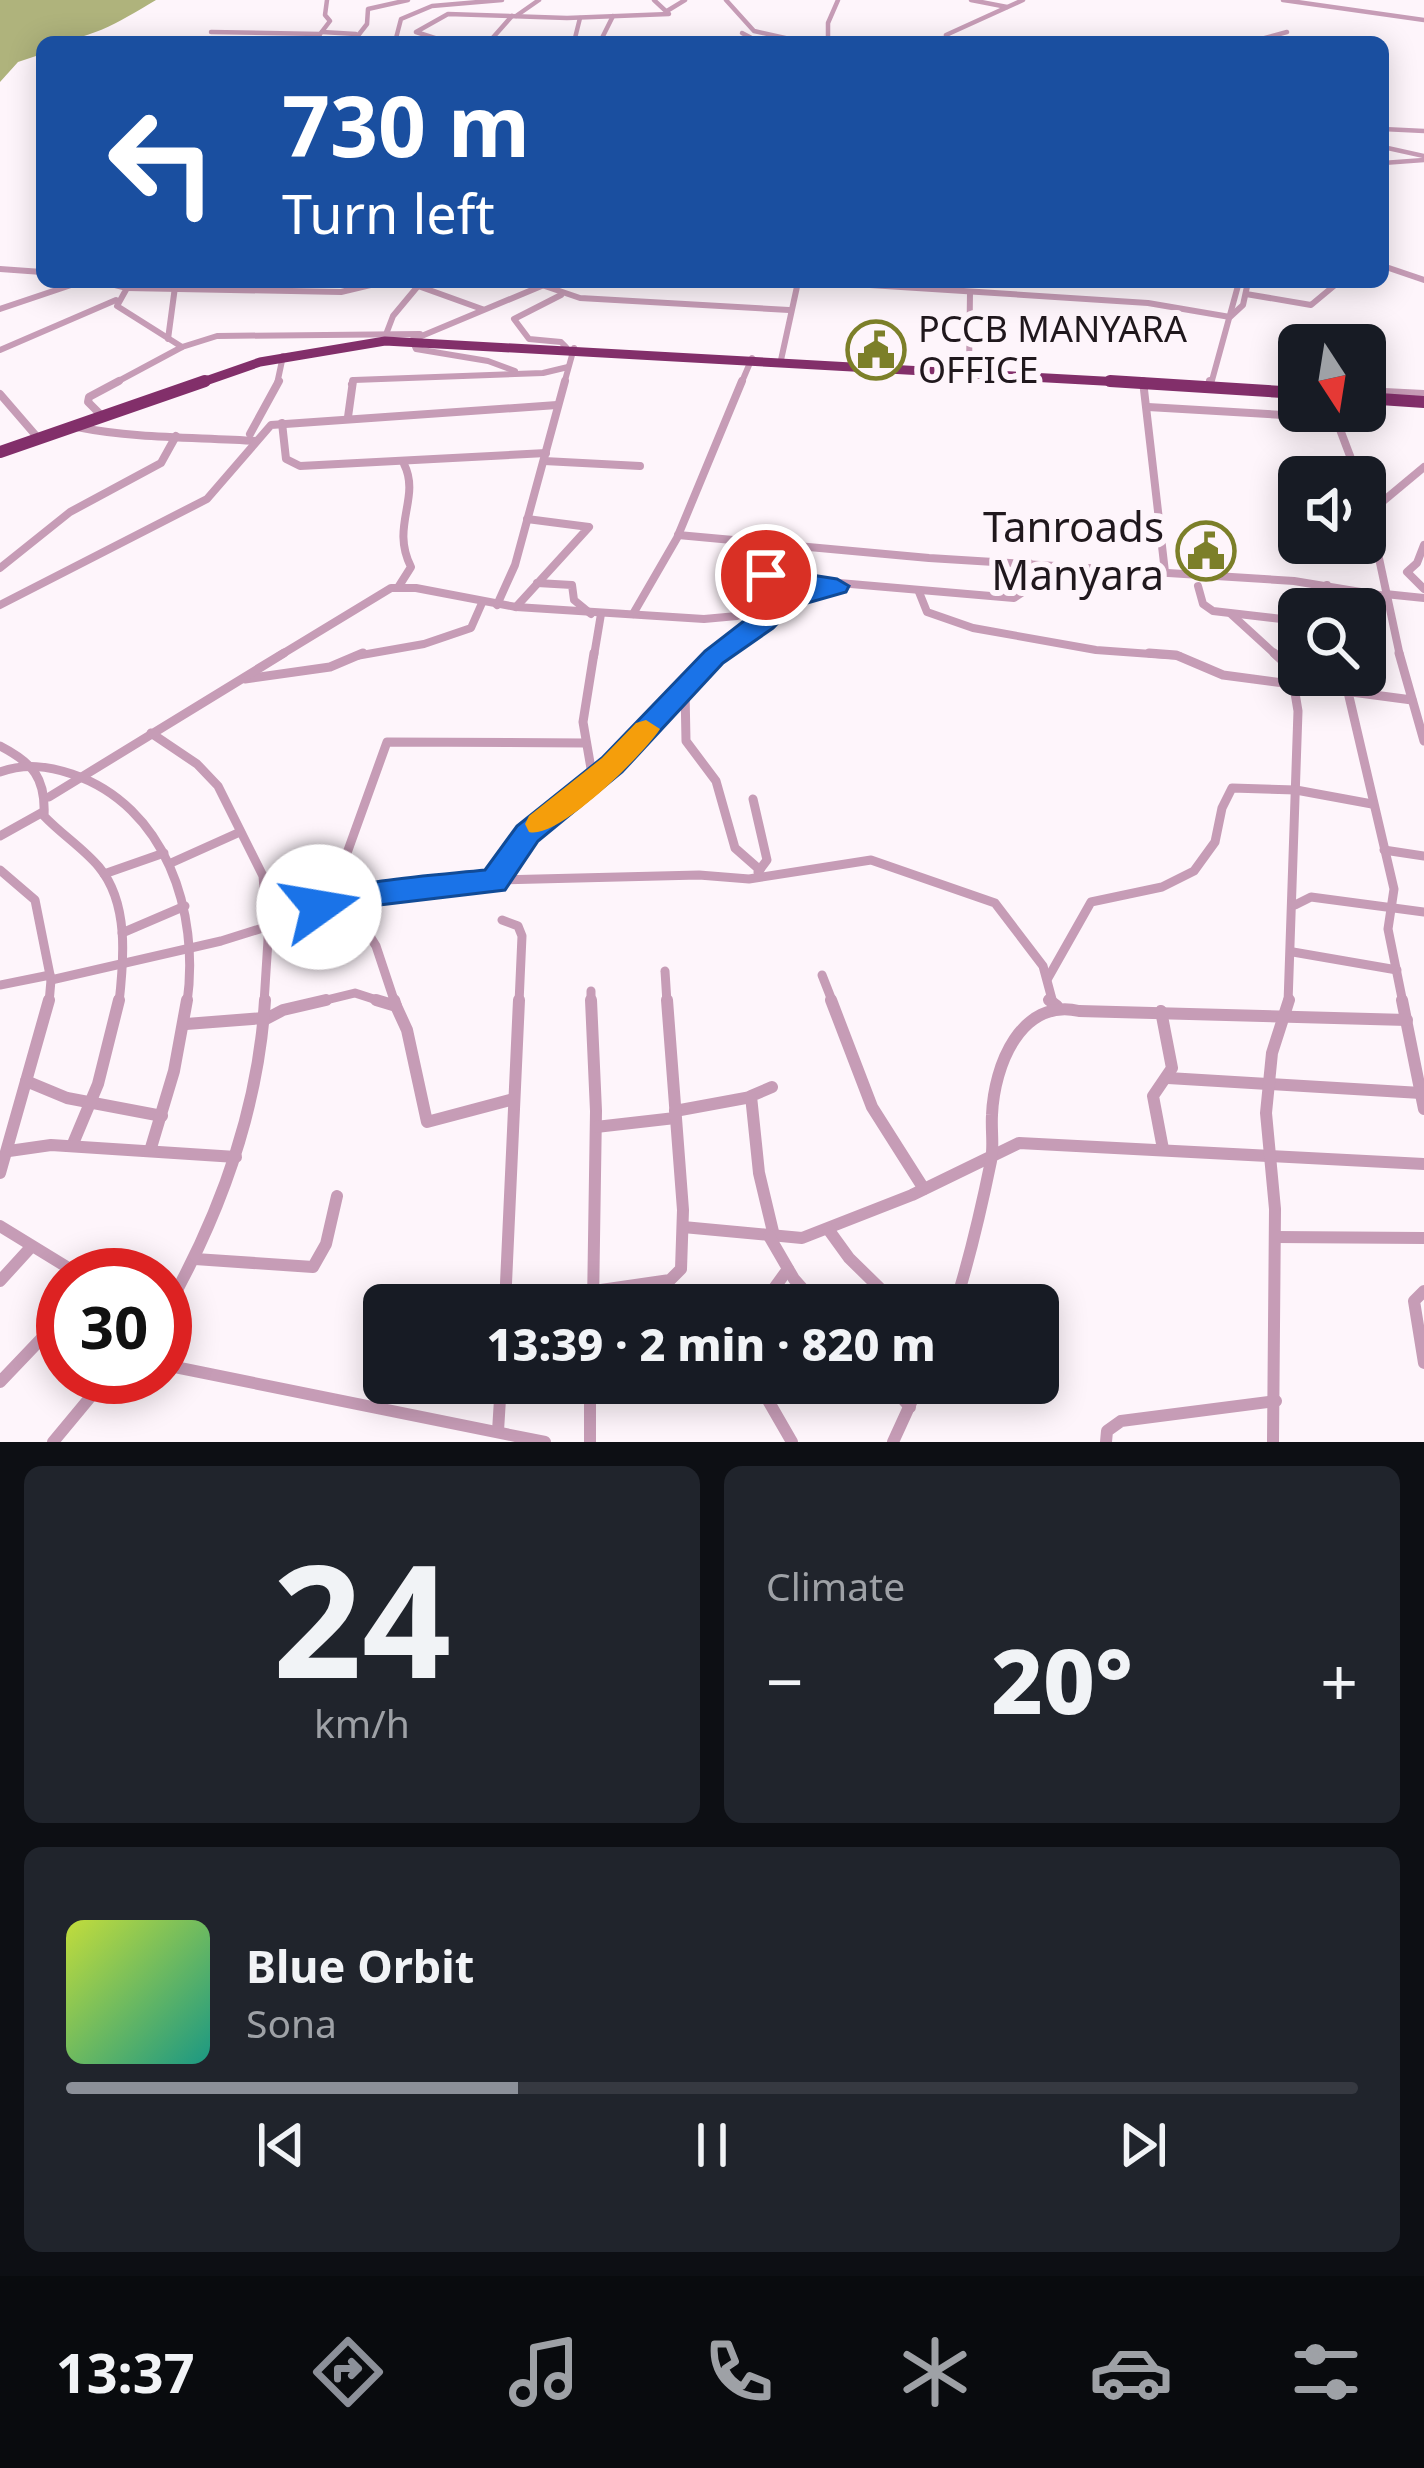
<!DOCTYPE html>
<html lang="en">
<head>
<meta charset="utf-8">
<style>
  body { margin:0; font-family:"Noto Sans",sans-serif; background:#20242c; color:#f1f3f6; height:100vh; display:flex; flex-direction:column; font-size:45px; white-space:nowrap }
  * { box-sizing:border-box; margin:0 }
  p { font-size:39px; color:#9ea1a6 }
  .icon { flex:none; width:66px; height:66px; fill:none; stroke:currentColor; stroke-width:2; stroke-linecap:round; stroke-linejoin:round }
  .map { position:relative; height:1442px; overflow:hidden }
  .sheet { display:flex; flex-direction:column; gap:24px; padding:24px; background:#0d0f14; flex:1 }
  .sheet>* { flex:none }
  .guide { position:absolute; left:36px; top:36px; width:1353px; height:252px; border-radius:18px; box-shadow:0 6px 30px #0003; background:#1a4fa0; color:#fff; overflow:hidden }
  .needle { width:78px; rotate:168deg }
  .buttons { position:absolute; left:1278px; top:324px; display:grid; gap:24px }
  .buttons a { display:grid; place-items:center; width:108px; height:108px; border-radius:18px; background:#171b24; box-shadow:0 6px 30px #0003; font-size:60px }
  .speed { position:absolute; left:36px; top:1248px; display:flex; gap:24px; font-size:60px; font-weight:700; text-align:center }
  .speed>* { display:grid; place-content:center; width:156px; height:156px; border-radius:50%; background:#171b24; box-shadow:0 6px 30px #0003; line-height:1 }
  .speed .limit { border:18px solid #d22; background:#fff; color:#111 }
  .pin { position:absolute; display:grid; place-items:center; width:102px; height:102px; color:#fff; margin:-51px; border:6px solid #fff; border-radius:50%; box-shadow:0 3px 12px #0007 }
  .me { position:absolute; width:132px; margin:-66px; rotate:77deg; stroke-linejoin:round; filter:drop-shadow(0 0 9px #0008) }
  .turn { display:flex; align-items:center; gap:42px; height:252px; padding:0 48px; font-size:54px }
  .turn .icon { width:156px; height:156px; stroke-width:2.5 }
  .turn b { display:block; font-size:84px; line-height:102px }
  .big { font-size:90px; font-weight:800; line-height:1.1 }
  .sheet .card { flex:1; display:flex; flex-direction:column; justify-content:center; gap:18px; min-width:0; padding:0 42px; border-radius:18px; background:#20242c }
  .sheet .dial { align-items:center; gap:0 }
  .dial b { font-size:156px; line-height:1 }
  .song { display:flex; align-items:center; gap:36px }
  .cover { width:144px; height:144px; border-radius:18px; background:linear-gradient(135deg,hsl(70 70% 55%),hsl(170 70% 35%)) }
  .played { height:12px; border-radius:6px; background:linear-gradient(90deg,#8c9099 35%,#363941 35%) }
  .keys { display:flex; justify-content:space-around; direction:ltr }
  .heat { display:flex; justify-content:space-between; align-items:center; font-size:66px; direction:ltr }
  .sheet .tiles { flex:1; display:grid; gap:24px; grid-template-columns:1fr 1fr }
  .card:last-child { grid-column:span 2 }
  .trip { position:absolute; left:363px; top:1284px; width:696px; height:120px; border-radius:18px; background:#171b24; box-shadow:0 6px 30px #0003; font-weight:800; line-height:120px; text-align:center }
  .dock { display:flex; height:192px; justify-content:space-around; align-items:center; background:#090b0e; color:#9ea1a6 }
  .dock .icon { width:84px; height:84px }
  .dock .on { color:#8c9099 }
  .dock b { font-size:54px; color:#f1f3f6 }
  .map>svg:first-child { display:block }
  .water { fill:#afb37c }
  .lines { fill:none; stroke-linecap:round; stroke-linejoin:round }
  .minor-far4 { stroke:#c69cb6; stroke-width:4.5 }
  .minor-far3 { stroke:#c69cb6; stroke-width:6 }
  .minor-far2 { stroke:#c69cb6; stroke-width:8 }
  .minor-far1 { stroke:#c69cb6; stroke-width:9 }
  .minor { stroke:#c69cb6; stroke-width:12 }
  .highway-far1 { stroke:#822f6a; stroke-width:9 }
  .highway { stroke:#822f6a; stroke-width:12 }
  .route { fill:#1a73e8; stroke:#114b97; stroke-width:3 }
  .slow { fill:#f59e0b }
  .labels { text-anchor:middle; stroke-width:12; stroke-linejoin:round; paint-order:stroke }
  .far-poi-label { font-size:36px; fill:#20181d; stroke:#fef5fb; text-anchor:start }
  .poi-label { font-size:42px; fill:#20181d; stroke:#fef5fb; text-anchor:end }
</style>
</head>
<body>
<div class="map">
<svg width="1424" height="1442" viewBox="0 0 1424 1442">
  <rect width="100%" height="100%" fill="#fef5fb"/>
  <path class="water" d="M0,0H156C117,23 88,42 42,42V54L18,62L0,82Z"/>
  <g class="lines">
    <g class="minor-far4">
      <polyline points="726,0 754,31 803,42"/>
      <polyline points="971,0 1007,7"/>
      <polyline points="1283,0 1424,20"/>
      <polyline points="667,11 685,0"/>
      <polyline points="516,16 539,0"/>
      <polyline points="211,32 320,34"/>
      <polyline points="322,32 356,34"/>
      <polyline points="742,33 759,42"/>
      <polyline points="946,35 1023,0"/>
      <polyline points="314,42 330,21 325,15 327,0"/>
      <polyline points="353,42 367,24 368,9 408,0"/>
      <polyline points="395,42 401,19 432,6 502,0"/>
      <polyline points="447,42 416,32 448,14 567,18 669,14 654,0"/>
      <polyline points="489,42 512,16"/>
      <polyline points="574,42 580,18"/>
      <polyline points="600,42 613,16"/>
      <polyline points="828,42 828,23 838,0"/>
      <polyline points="883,42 945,38 1029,42"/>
      <polyline points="1250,42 1287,32"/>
      <polyline points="1383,129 1424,131"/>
      <polyline points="1383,147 1424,156"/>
      <polyline points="1383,163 1424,160"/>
    </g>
    <g class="minor-far3">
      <polyline points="1383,266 1424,280"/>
      <polyline points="0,269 42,272"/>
      <polyline points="103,282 127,288 117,306 182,347"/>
      <polyline points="407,282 482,309"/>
      <polyline points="533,282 580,298 789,310"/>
      <polyline points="823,282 1148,303 1230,317 1243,305 1248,282"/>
      <polyline points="127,288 341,292 383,282"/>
      <polyline points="1246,294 1311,305 1335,285 1370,285"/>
      <polyline points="561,295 514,319 529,339 561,342 566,347"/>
      <polyline points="0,309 80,282"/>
      <polyline points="385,337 393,316 418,286"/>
      <polyline points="168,339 175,287"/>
      <polyline points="0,350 116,300"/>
      <polyline points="781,360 798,282"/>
      <polyline points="515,371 488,361 416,349 412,340 551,282"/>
      <polyline points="969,372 970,292"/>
      <polyline points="113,384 182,347 217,336 420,334"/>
      <polyline points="277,384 283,356"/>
      <polyline points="351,384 354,380 543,373 568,367"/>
      <polyline points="564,384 574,348"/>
      <polyline points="741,384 752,358"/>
      <polyline points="1211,384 1239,282"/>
    </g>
    <g class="minor-far2">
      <polyline points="1143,381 1165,572"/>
      <polyline points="1210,381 1211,388"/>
      <polyline points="1365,391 1424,394"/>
      <polyline points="0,394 38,438"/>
      <polyline points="1148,407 1336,418"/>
      <polyline points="1333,411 1358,477"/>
      <polyline points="102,416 88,402 89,397 119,381"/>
      <polyline points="348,417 353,381"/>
      <polyline points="282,423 286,459 300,466 546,453"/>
      <path d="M77,427C137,439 194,437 256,441"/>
      <polyline points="250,434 279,381"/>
      <polyline points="544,461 640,466"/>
      <polyline points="1365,493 1400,656"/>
      <polyline points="1370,512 1424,467"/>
      <polyline points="678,535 929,558 1294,581 1385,596"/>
      <polyline points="785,543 765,573 769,577 1014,598 1029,588 1029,563"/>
      <polyline points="1424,545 1417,563 1407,572 1424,589"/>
      <polyline points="0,568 70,512 161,463 176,436"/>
      <polyline points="537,583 572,585 574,600 591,614"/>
      <polyline points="1327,585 1332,609"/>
      <path d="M399,586L411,567C390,526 421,498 404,464"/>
      <polyline points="1198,586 1203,604 1213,611 1299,621"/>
      <polyline points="919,592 927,612 973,628 1096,650 1179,656"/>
      <polyline points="1385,594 1424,598"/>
      <polyline points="0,605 207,499 271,425 557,405"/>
      <polyline points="497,605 515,565 565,381"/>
      <polyline points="516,607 589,527 527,519"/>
      <polyline points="633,614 677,538 742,381"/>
      <polyline points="1231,614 1277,656"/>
      <polyline points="279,656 391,588 416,588 516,607 704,619 737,616 837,586"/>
      <polyline points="356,656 424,644 471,628 482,603"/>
      <polyline points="594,656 601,614"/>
      <polyline points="715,656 782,604"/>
    </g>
    <g class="minor-far1">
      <polyline points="1149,653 1176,655 1223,675 1412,700"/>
      <polyline points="1274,653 1291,669 1298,711 1288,1003"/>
      <polyline points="1399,653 1424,741"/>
      <polyline points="1344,675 1394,889 1388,929 1403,1003"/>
      <polyline points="245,679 330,667 363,653"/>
      <polyline points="685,690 686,741 716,781 735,848 760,870"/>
      <polyline points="151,733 197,764 218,786 263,876 268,940 264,1003"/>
      <path d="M0,746C33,763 46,778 44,816C61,834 83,848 99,867C129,903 124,959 119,1003"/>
      <path d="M0,772C25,763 48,766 72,774C166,806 200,912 187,1003"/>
      <polyline points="593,780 583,722 594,653"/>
      <polyline points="49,797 284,653"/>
      <polyline points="753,799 767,860 758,872"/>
      <polyline points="0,836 43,812"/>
      <polyline points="1384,850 1424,856"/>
      <polyline points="171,863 240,832"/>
      <polyline points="0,870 35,900 51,980 49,1003"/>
      <polyline points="104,874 164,853"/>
      <polyline points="494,881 528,833 612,765 719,653"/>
      <polyline points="346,898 376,946 395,1003"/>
      <polyline points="335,902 338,878 387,742 585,743"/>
      <polyline points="1295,905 1311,897 1424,912"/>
      <polyline points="502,920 518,926 522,936 519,1003"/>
      <polyline points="122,933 185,906"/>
      <polyline points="1293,952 1397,970"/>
      <polyline points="665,971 667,1003"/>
      <polyline points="822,975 833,1003"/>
      <polyline points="1048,978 1091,902 1162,887 1194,871 1215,842 1222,808 1232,788 1296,790 1372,804"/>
      <polyline points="51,980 221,941 371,894 501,880 699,875 749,879 871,860 995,903 1043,966 1053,1003"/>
      <polyline points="0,985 50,975"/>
      <polyline points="591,991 591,1003"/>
      <polyline points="314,1003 355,993 386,1003"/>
    </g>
    <g class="minor">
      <polyline points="376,1000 396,1006 407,1030 427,1122 514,1099"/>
      <polyline points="394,1000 396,1006"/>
      <polyline points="591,1000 596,1111 593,1305"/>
      <polyline points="831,1000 872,1107 924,1189"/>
      <polyline points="1049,1000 1057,1006"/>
      <polyline points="1402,1000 1424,1109"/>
      <polyline points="1161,1011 1172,1068 1153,1096 1163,1149"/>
      <polyline points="264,1020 283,1010 326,1000"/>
      <polyline points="186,1024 264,1018"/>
      <polyline points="1168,1078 1421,1093"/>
      <polyline points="26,1081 67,1098 162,1116"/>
      <polyline points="772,1087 751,1096 759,1173 774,1236"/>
      <polyline points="675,1111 751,1097"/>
      <polyline points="596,1127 675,1118"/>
      <polyline points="72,1146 98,1084 119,1000"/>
      <polyline points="9,1151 51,1145 236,1157"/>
      <polyline points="150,1151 174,1071 187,1000"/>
      <polyline points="0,1173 49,1000"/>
      <polyline points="0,1226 80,1275"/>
      <polyline points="683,1227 802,1238 912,1195 1019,1143 1424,1164"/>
      <polyline points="828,1229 849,1258 897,1305"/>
      <polyline points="769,1236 794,1279 817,1305"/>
      <polyline points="1275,1237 1424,1238"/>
      <polyline points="195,1259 313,1267 326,1244 337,1196"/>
      <polyline points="0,1281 31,1247"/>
      <polyline points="594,1291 670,1280 681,1269 683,1210 667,1000"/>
      <polyline points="1424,1291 1414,1301 1424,1363"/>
      <polyline points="505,1305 519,1000"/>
      <polyline points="762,1305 788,1269"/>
      <path d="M955,1305C970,1257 981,1210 991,1161C994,1146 991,1131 992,1115C994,1065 1021,998 1079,1011L1407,1020"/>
      <path d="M165,1312C220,1215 258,1112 265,1000"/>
      <polyline points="165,1365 545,1442"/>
      <polyline points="0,1382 63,1316"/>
      <polyline points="590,1383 590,1442"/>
      <polyline points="758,1383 792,1442"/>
      <polyline points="888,1383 910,1407"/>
      <polyline points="498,1431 501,1383"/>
      <polyline points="53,1442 107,1377"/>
      <polyline points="893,1442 920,1383"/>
      <polyline points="1106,1442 1107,1431 1121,1421 1276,1401"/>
      <polyline points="1273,1442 1275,1209 1266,1113 1272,1053 1289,1000"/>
    </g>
    <polyline class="highway-far1" points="197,384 260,362 385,341 1157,384"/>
    <g class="highway">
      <polyline points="1110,381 1299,393"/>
      <polyline points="1365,398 1424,402"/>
      <polyline points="0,452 205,381"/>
    </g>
  </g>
  <path class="route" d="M766,568L837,579L849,586L846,592L793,607L773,628L723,663L622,772L538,841L505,890L371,906L319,919L308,916L303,907L308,898C365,879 425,876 485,870L517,826L602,758L705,651L776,596L802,588L757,580L754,575Z"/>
  <path class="slow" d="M646,720L660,729C643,755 558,840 529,832L525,824L529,816L602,758L636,723Z"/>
  <defs>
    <symbol id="civic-ring" viewBox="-11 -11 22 22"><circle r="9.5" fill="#fef5fb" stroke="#7c7f29" stroke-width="1.5"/><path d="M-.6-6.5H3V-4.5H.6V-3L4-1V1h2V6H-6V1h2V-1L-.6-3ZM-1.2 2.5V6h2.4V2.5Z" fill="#7c7f29"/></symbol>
  </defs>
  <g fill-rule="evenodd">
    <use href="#civic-ring" x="843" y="317" width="66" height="66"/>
    <use href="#civic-ring" x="1173" y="518" width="66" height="66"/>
  </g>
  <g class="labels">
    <g class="far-poi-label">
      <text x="918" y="342">PCCB MANYARA<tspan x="918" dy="41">OFFICE</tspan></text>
    </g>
    <g class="poi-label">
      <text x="1164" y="542">Tanroads<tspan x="1164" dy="48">Manyara</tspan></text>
    </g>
  </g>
</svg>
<div class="buttons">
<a><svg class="needle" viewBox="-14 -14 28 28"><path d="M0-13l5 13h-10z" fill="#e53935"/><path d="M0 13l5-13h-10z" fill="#9ea1a6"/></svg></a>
<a><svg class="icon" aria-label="sound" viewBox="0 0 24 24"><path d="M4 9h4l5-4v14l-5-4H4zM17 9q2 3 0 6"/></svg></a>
<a><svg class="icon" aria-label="search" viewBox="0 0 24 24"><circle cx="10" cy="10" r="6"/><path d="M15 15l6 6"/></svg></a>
</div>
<div class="speed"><div class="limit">30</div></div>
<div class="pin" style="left:766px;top:575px;background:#d93025"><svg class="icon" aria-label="arrive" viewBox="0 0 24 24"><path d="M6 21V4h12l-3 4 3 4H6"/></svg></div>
<svg class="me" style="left:319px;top:907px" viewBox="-20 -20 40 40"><circle r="19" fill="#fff"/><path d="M0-13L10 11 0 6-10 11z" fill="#1a73e8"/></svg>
<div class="trip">13:39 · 2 min · 820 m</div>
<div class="guide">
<div class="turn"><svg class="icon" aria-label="left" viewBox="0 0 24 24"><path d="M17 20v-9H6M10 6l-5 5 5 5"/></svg><div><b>730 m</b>Turn left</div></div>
</div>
</div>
<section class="sheet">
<div class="tiles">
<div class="card dial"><b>24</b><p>km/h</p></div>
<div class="card"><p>Climate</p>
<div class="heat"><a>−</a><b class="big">20°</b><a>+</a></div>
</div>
<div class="card">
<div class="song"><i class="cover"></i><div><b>Blue Orbit</b><p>Sona</p></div></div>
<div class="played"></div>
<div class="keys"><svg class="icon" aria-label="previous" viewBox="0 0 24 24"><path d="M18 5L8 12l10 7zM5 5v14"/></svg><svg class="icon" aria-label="pause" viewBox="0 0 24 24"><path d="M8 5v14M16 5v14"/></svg><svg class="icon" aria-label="next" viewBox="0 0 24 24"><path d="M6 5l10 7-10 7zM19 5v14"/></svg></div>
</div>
</div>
</section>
<nav class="dock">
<b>13:37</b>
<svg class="icon on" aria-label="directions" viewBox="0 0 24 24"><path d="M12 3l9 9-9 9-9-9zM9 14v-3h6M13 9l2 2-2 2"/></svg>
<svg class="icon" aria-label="music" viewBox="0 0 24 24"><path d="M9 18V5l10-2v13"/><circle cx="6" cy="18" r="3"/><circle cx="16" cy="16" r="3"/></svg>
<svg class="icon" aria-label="phone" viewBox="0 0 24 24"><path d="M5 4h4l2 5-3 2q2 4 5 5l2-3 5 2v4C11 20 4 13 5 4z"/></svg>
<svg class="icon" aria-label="climate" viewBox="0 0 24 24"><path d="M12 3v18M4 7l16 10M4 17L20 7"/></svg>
<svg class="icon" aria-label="car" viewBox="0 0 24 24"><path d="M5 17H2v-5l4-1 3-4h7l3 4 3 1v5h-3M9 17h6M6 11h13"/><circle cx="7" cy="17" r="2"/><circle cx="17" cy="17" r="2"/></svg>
<svg class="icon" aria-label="filters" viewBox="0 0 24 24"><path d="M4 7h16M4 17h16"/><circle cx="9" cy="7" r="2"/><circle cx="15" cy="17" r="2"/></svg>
</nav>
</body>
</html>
